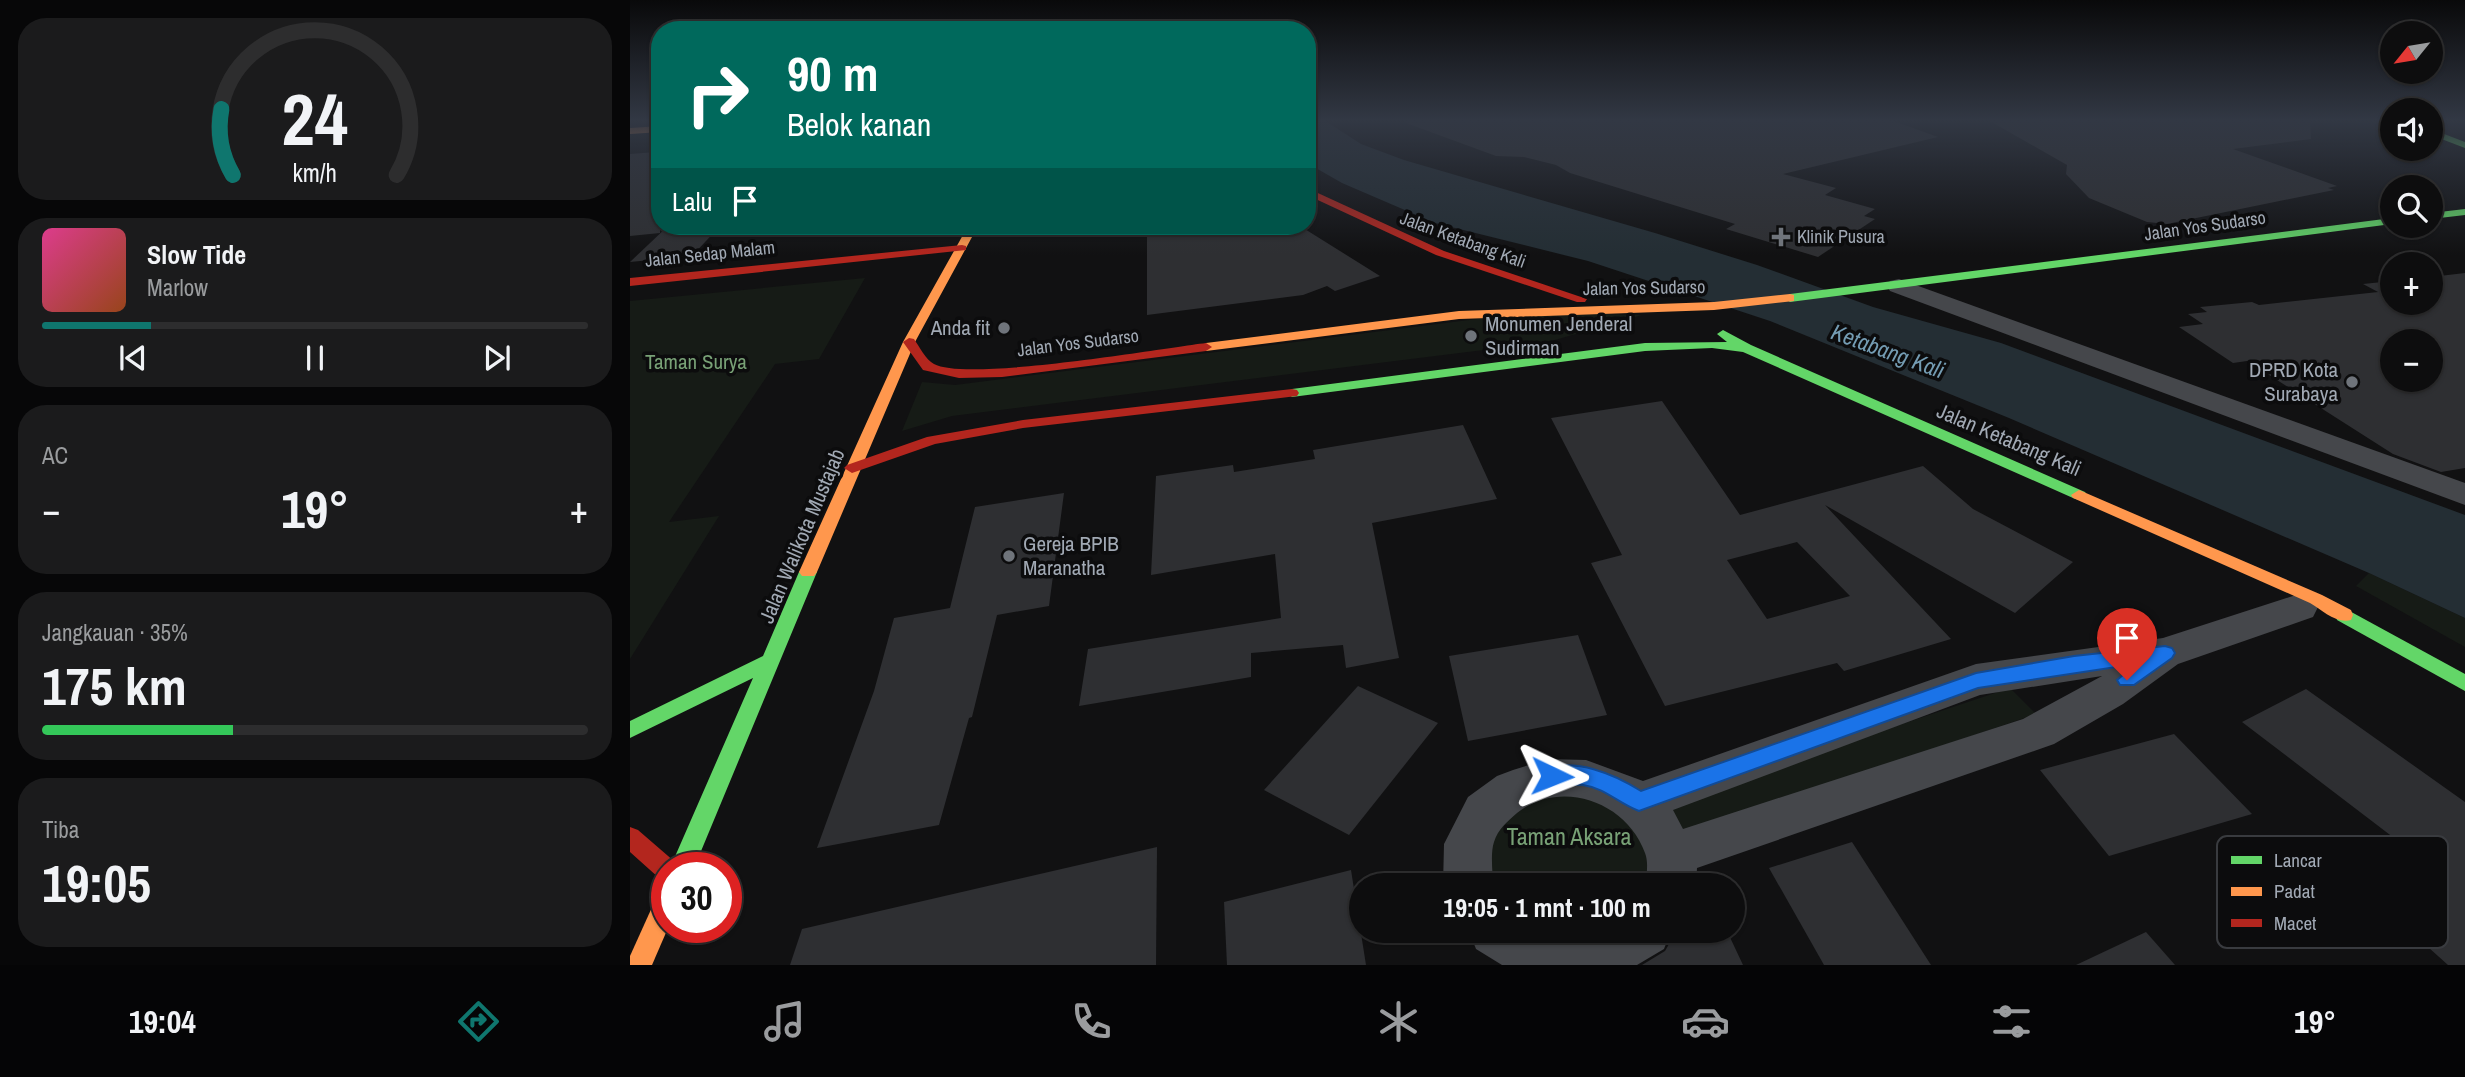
<!DOCTYPE html>
<html lang="id">
<head>
<meta charset="utf-8">
<style>
  body { margin:0; font-family:"Archivo Narrow",sans-serif; background:#1b1b1c; color:#f1f3f6; height:100vh; display:flex; flex-direction:column; font-size:26px; white-space:nowrap }
  * { box-sizing:border-box; margin:0 }
  p { font-size:23px; color:#9a9c9e }
  .icon { flex:none; width:38px; height:38px; fill:none; stroke:currentColor; stroke-width:2; stroke-linecap:round; stroke-linejoin:round }
  .map { position:relative; flex:1; overflow:hidden }
  .side { display:flex; flex-direction:column; gap:18px; padding:18px; background:#070708; width:630px }
  .side>* { flex:none }
  .guide { position:absolute; left:21px; top:21px; width:665px; height:214px; border-radius:28px; box-shadow:0 2px 5px #0004,0 0 0 2px #2d2d2e; background:#00695c; color:#fff; overflow:hidden }
  .needle { width:46px; rotate:240deg }
  .tools { position:absolute; left:1750px; top:21px; display:grid; gap:14px }
  .tools a { display:grid; place-items:center; width:63px; height:63px; border-radius:50%; background:#0d0d0e; box-shadow:0 2px 5px #0004,0 0 0 2px #2d2d2e; font-size:35px }
  .speed { position:absolute; left:21px; top:852px; display:flex; gap:14px; font-size:35px; font-weight:700; text-align:center }
  .speed>* { display:grid; place-content:center; width:91px; height:91px; border-radius:50%; background:#0d0d0e; box-shadow:0 2px 5px #0004,0 0 0 2px #2d2d2e; line-height:1 }
  .speed .limit { border:10px solid #d22; background:#fff; color:#111 }
  .pin { position:absolute; display:grid; place-items:center; width:60px; height:60px; color:#fff; margin:-72px -30px; border-radius:50% 50% 50% 0; rotate:-45deg; box-shadow:0 0 7px #0007 }
  .pin .icon { rotate:45deg }
  .me { position:absolute; width:77px; margin:-38px; rotate:92deg; stroke-linejoin:round; filter:drop-shadow(0 0 5px #0008) }
  .turn { display:flex; align-items:center; gap:24px; height:147px; padding:0 21px; font-size:32px }
  .turn .icon { width:91px; height:91px; stroke-width:2.5 }
  .turn b { display:block; font-size:49px; line-height:60px }
  .then { display:flex; align-items:center; height:66px; padding:0 21px; background:#0003; gap:14px; font-size:26px }
  .big { font-size:52px; font-weight:800; line-height:1.1 }
  .side .tile { flex:1; display:flex; flex-direction:column; justify-content:center; gap:10px; min-width:0; padding:0 24px; border-radius:28px; background:#1b1b1c }
  .side .dial { align-items:center; gap:0 }
  .dial svg { height:182px; overflow:visible; fill:none; stroke:#2d2d2e; stroke-width:7; stroke-linecap:round; text-anchor:middle }
  .dial text { fill:#f1f3f6; stroke:none }
  .song { display:flex; align-items:center; gap:21px }
  .cover { width:84px; height:84px; border-radius:10px; background:linear-gradient(135deg,hsl(330 70% 55%),hsl(20 70% 35%)) }
  .played { height:7px; border-radius:4px; background:linear-gradient(90deg,#0f766e 20%,#2d2d2e 20%) }
  .keys { display:flex; justify-content:space-around; direction:ltr }
  .heat { display:flex; justify-content:space-between; align-items:center; font-size:38px; direction:ltr }
  .charge { height:10px; border-radius:5px; background:linear-gradient(90deg,#34c759 35%,#2d2d2e 0) }
  .trip { position:absolute; left:719px; top:873px; width:396px; height:70px; border-radius:35px; background:#0d0d0e; box-shadow:0 2px 5px #0004,0 0 0 2px #2d2d2e; font-weight:800; line-height:70px; text-align:center }
  .tab-bar { display:flex; height:112px; justify-content:space-around; align-items:center; background:#050506; color:#9a9c9e }
  .tab-bar .icon { width:49px; height:49px }
  .tab-bar .active { color:#0f766e }
  .tab-bar b { font-size:32px; color:#f1f3f6 }
  main { display:flex; flex:1; min-height:0 }
  .map>svg:first-child { display:block }
  .green { fill:#161b16 }
  .water { fill:#242e34 }
  .building { fill:#2e2f32; fill-rule:evenodd }
  .lines { fill:none; stroke-linecap:round; stroke-linejoin:round }
  .street { fill:#45474b; fill-rule:evenodd }
  .fast { fill:#63d668; fill-rule:evenodd }
  .slow { fill:#ff974d; fill-rule:evenodd }
  .jam { fill:#b3261e; fill-rule:evenodd }
  .route { fill:#1a73e8; stroke:#114b97; stroke-width:2 }
  .poi-dot { fill:#6f747b; stroke:#0c0c0d; stroke-width:2.5 }
  .labels { text-anchor:middle; stroke-width:7; stroke-linejoin:round; paint-order:stroke }
  .far-street-label { font-size:18px; fill:#a1a9b4; stroke:#0c0c0d }
  .far-poi-label { font-size:18px; fill:#a1a9b4; stroke:#0c0c0d; text-anchor:start }
  .poi-label { font-size:21px; fill:#a1a9b4; stroke:#0c0c0d; text-anchor:start }
  .park-label { font-size:21px; fill:#78a176; stroke:#0c0c0d }
  .street-label { font-size:21px; fill:#a1a9b4; stroke:#0c0c0d }
  .water-label { font-size:23px; font-style:italic; fill:#749cb3; stroke:#0c0c0d }
  .near-park-label { font-size:24px; fill:#78a176; stroke:#0c0c0d }
  .key { fill:#0c0c0d; stroke:#393b3f; stroke-width:2 }
  .key-label { font-size:19px; fill:#a1a9b4 }
</style>
</head>
<body>
<main>
<section class="side">
<div class="tile dial"><svg viewBox="0 0 100 80">
<path d="M14 69A42 42 0 1 1 86 69"/>
<path d="M14 69A42 42 0 0 1 9 40" stroke="#0f766e"/>
<text x="50" y="56" font-size="32" font-weight="700">24</text>
<text x="50" y="72" font-size="11">km/h</text>
</svg></div>
<div class="tile">
<div class="song"><i class="cover"></i><div><b>Slow Tide</b><p>Marlow</p></div></div>
<div class="played"></div>
<div class="keys"><svg class="icon" aria-label="previous" viewBox="0 0 24 24"><path d="M18 5L8 12l10 7zM5 5v14"/></svg><svg class="icon" aria-label="pause" viewBox="0 0 24 24"><path d="M8 5v14M16 5v14"/></svg><svg class="icon" aria-label="next" viewBox="0 0 24 24"><path d="M6 5l10 7-10 7zM19 5v14"/></svg></div>
</div>
<div class="tile"><p>AC</p>
<div class="heat"><a>−</a><b class="big">19°</b><a>+</a></div>
</div>
<div class="tile"><p>Jangkauan · 35%</p><b class="big">175 km</b><div class="charge"></div></div>
<div class="tile"><p>Tiba</p><b class="big">19:05</b></div>
</section>
<div class="map">
<svg width="1835" height="965" viewBox="0 0 1835 965">
  <rect width="100%" height="100%" fill="#111112"/>
  <g class="green">
    <polygon points="235,278 189,359 145,364 39,522 89,516 0,659 0,301"/>
    <polygon points="902,312 1012,315 918,342 322,416 272,431 292,382 325,385"/>
    <polygon points="1739,573 1835,618 1835,647 1726,586"/>
    <polygon points="1380,688 1406,714 1044,838 1029,805"/>
    <polygon points="953,789 1014,830 1022,885 857,885 862,836 899,799"/>
  </g>
  <polygon class="water" points="677,120 694,120 731,144 774,160 1025,233 1127,265 1243,307 1371,343 1835,515 1835,618 1739,573 1379,418 1140,321 958,261 805,223 712,183 677,163"/>
  <g class="building">
    <polygon points="776,120 1261,120 1308,137 1153,174 1206,188 1195,195 1245,209 1234,216 1245,219 1188,257 1096,229 1105,224 940,173 926,165 894,157 866,156 776,123"/>
    <polygon points="1358,120 1680,120 1681,139 1603,149 1707,186 1698,188 1704,190 1537,224 1517,222 1459,198 1436,174 1437,165"/>
    <polygon points="26,152 30,166 30,233 0,236 0,154"/>
    <polygon points="38,226 90,226 62,256 0,262"/>
    <polygon points="541,226 553,229 567,226 670,226 750,276 705,291 697,286 673,295 517,315 517,232"/>
    <path d="M1835,273V468L1811,472L1763,454L1617,361L1603,363L1549,327L1573,324L1558,314L1577,312L1570,307L1622,302L1629,305L1748,292L1733,284L1762,281V303H1801V277ZM1762,341H1801V380H1762Z"/>
    <path d="M1032,401L1110,515L1293,466L1343,509L1443,562L1385,613L1195,505L1321,639L1214,671L1207,663L1035,706L961,563L992,555L921,418ZM1167,542L1220,596L1137,619L1097,560Z"/>
    <polygon points="833,425 867,499 742,523 769,658 716,668 713,645 621,653 621,677 449,706 458,649 651,618 645,554 521,575 526,476 603,465 604,472 685,459 683,450"/>
    <polygon points="434,493 419,606 367,615 342,717 339,718 309,825 187,848 244,691 264,618 320,608 345,507"/>
    <polygon points="948,635 977,715 838,741 819,656"/>
    <polygon points="728,686 808,723 719,835 634,790"/>
    <polygon points="1676,689 1835,802 1835,965 1818,965 1730,886 1789,857 1612,722"/>
    <polygon points="1544,734 1622,814 1479,856 1410,770"/>
    <polygon points="1222,842 1301,965 1194,965 1139,868"/>
    <polygon points="527,847 526,965 160,965 172,929"/>
    <polygon points="721,870 736,965 597,965 594,902"/>
    <polygon points="1082,931 1097,931 1113,965 1012,965 1035,951 1039,944"/>
    <polygon points="1516,932 1545,965 1446,965"/>
  </g>
  <g class="lines">
    <g class="street">
      <polygon points="1269,279 1835,483 1835,505 1260,291 1257,286 1260,281"/>
      <path d="M1669,594L1683,597L1688,607L1683,617L1548,664L1493,704L1424,744L1067,868L1066,886H1016C1016,875 1019,863 1015,853C997,802 931,778 887,813C877,822 868,829 864,842C860,854 863,873 863,886H813L814,844L838,797L867,776L883,770L918,759L956,760L1013,781L1346,664L1533,638ZM1472,676L1393,719L1053,829L1043,810L1350,695Z"/>
      <polygon points="839,931 1041,931 1034,949 1007,965 872,965 846,949"/>
    </g>
    <g class="fast">
      <polygon points="1801,129 1835,142 1835,148 1801,135"/>
      <polygon points="1835,209 1835,215 1801,219 1801,213"/>
      <polygon points="1762,218 1762,224 1160,302 1154,298 1160,294"/>
      <polygon points="1093,330 1121,345 1455,492 1457,495 1449,500 1443,498 1113,352 1082,348 1015,351 662,397 655,393 662,389 1015,343 1097,342 1087,334"/>
      <polygon points="178,566 184,568 187,572 64,868 40,868 123,678 0,738 0,721 133,656 169,572 172,568"/>
      <polygon points="1714,608 1835,674 1835,691 1707,620 1705,615 1707,610"/>
    </g>
    <g class="slow">
      <polygon points="30,126 30,132 0,134 0,128"/>
      <polygon points="338,226 348,226 285,342 187,572 184,576 172,576 169,572 273,342"/>
      <polygon points="1160,294 1164,295 1164,301 1084,310 829,319 576,351 570,347 576,343 829,311 1084,302"/>
      <path d="M1449,490L1692,595L1721,610L1723,615L1721,620C1706,624 1692,610 1680,603L1443,498L1441,495Z"/>
      <polygon points="37,891 38,928 22,965 0,965 0,956 28,894"/>
    </g>
    <g class="jam">
      <polygon points="677,188 814,251 957,299 955,302 947,302 806,255 677,195"/>
      <polygon points="332,245 336,246 336,250 0,286 0,278"/>
      <path d="M279,338L284,339C289,346 296,360 304,364C337,382 528,349 576,343L582,347L576,351L372,377L329,378L293,370L273,342Z"/>
      <polygon points="662,389 667,390 669,393 667,396 393,428 305,444 222,473 214,468 217,465 297,437 393,420"/>
      <polygon points="0,827 8,830 45,862 48,868 37,868 37,881 29,878 0,852"/>
    </g>
  </g>
  <linearGradient id="sky" x2="0" y2="1"><stop stop-color="#09090a"/><stop offset="0.47" stop-color="#323844"/><stop offset="1" stop-color="#323844" stop-opacity="0"/></linearGradient>
  <rect width="1835" height="255" fill="url(#sky)"/>
  <path class="route" d="M1535,646L1542,648L1545,653L1542,658L1504,685H1490L1487,680L1506,664L1348,688L1009,811C989,804 975,788 953,785C940,783 927,787 914,782L911,776L914,769C946,758 984,774 1011,791L1346,673L1444,656Z"/>
  <g class="poi-dot">
    <path d="M1147.5 226.5h7v7h7v7h-7v7h-7v-7h-7v-7h7z"/>
    <circle cx="374" cy="328" r="7"/>
    <circle cx="841" cy="336" r="7"/>
    <circle cx="1722" cy="382" r="7"/>
    <circle cx="379" cy="556" r="7"/>
  </g>
  <g class="labels">
    <g class="far-street-label">
      <text transform="translate(1575 226) rotate(-8)" y="6">Jalan Yos Sudarso</text>
      <text transform="translate(833 240) rotate(20)" y="6">Jalan Ketabang Kali</text>
      <text transform="translate(80 254) rotate(-6)" y="6">Jalan Sedap Malam</text>
      <text transform="translate(1014 288) rotate(-1)" y="6">Jalan Yos Sudarso</text>
      <text transform="translate(448 343) rotate(-7)" y="6">Jalan Yos Sudarso</text>
    </g>
    <g class="far-poi-label">
      <text x="1167" y="243">Klinik Pusura</text>
    </g>
    <g class="poi-label">
      <text x="855" y="331">Monumen Jenderal<tspan x="855" dy="24">Sudirman</tspan></text>
      <text x="360" y="335" text-anchor="end">Anda fit</text>
      <text x="1708" y="377" text-anchor="end">DPRD Kota<tspan x="1708" dy="24">Surabaya</tspan></text>
      <text x="393" y="551">Gereja BPIB<tspan x="393" dy="24">Maranatha</tspan></text>
    </g>
    <g class="park-label">
      <text x="66" y="369">Taman Surya</text>
    </g>
    <g class="street-label">
      <text transform="translate(1379 440) rotate(23)" y="7">Jalan Ketabang Kali</text>
      <text transform="translate(172 536) rotate(-67)" y="7">Jalan Walikota Mustajab</text>
    </g>
    <g class="water-label">
      <text transform="translate(1258 351) rotate(20)" y="8">Ketabang Kali</text>
    </g>
    <g class="near-park-label">
      <text x="939" y="845">Taman Aksara</text>
    </g>
  </g>
  <rect x="1587" y="836" width="231" height="112" rx="10" class="key"/>
  <rect x="1601" y="856" width="31" height="8" fill="#63d668"/>
  <rect x="1601" y="887" width="31" height="9" fill="#ff974d"/>
  <rect x="1601" y="919" width="31" height="8" fill="#b3261e"/>
  <g class="key-label">
    <text x="1644" y="867">Lancar</text>
    <text x="1644" y="898">Padat</text>
    <text x="1644" y="930">Macet</text>
  </g>
</svg>
<div class="tools">
<a><svg class="needle" viewBox="-14 -14 28 28"><path d="M0-13l5 13h-10z" fill="#e53935"/><path d="M0 13l5-13h-10z" fill="#9a9c9e"/></svg></a>
<a><svg class="icon" aria-label="sound" viewBox="0 0 24 24"><path d="M4 9h4l5-4v14l-5-4H4zM17 9q2 3 0 6"/></svg></a>
<a><svg class="icon" aria-label="search" viewBox="0 0 24 24"><circle cx="10" cy="10" r="6"/><path d="M15 15l6 6"/></svg></a>
<a>+</a>
<a>−</a>
</div>
<div class="speed"><div class="limit">30</div></div>
<div class="pin" style="left:1497px;top:680px;background:#d93025"><svg class="icon" aria-label="arrive" viewBox="0 0 24 24"><path d="M6 21V4h12l-3 4 3 4H6"/></svg></div>
<svg class="me" style="left:922px;top:776px" viewBox="-20 -20 40 40"><path d="M0-17L14 15 0 8-14 15z" fill="#1a73e8" stroke="#fff" stroke-width="4"/></svg>
<div class="trip">19:05 · 1 mnt · 100 m</div>
<div class="guide">
<div class="turn"><svg class="icon" aria-label="right" viewBox="0 0 24 24"><path d="M7 20v-9h11M14 6l5 5-5 5"/></svg><div><b>90 m</b>Belok kanan</div></div>
<div class="then">Lalu<svg class="icon" aria-label="arrive" viewBox="0 0 24 24"><path d="M6 21V4h12l-3 4 3 4H6"/></svg></div>
</div>
</div>
</main>
<nav class="tab-bar">
<b>19:04</b>
<svg class="icon active" aria-label="directions" viewBox="0 0 24 24"><path d="M12 3l9 9-9 9-9-9zM9 14v-3h6M13 9l2 2-2 2"/></svg>
<svg class="icon" aria-label="music" viewBox="0 0 24 24"><path d="M9 18V5l10-2v13"/><circle cx="6" cy="18" r="3"/><circle cx="16" cy="16" r="3"/></svg>
<svg class="icon" aria-label="phone" viewBox="0 0 24 24"><path d="M5 4h4l2 5-3 2q2 4 5 5l2-3 5 2v4C11 20 4 13 5 4z"/></svg>
<svg class="icon" aria-label="climate" viewBox="0 0 24 24"><path d="M12 3v18M4 7l16 10M4 17L20 7"/></svg>
<svg class="icon" aria-label="car" viewBox="0 0 24 24"><path d="M5 17H2v-5l4-1 3-4h7l3 4 3 1v5h-3M9 17h6M6 11h13"/><circle cx="7" cy="17" r="2"/><circle cx="17" cy="17" r="2"/></svg>
<svg class="icon" aria-label="filters" viewBox="0 0 24 24"><path d="M4 7h16M4 17h16"/><circle cx="9" cy="7" r="2"/><circle cx="15" cy="17" r="2"/></svg>
<b>19°</b>
</nav>
</body>
</html>
